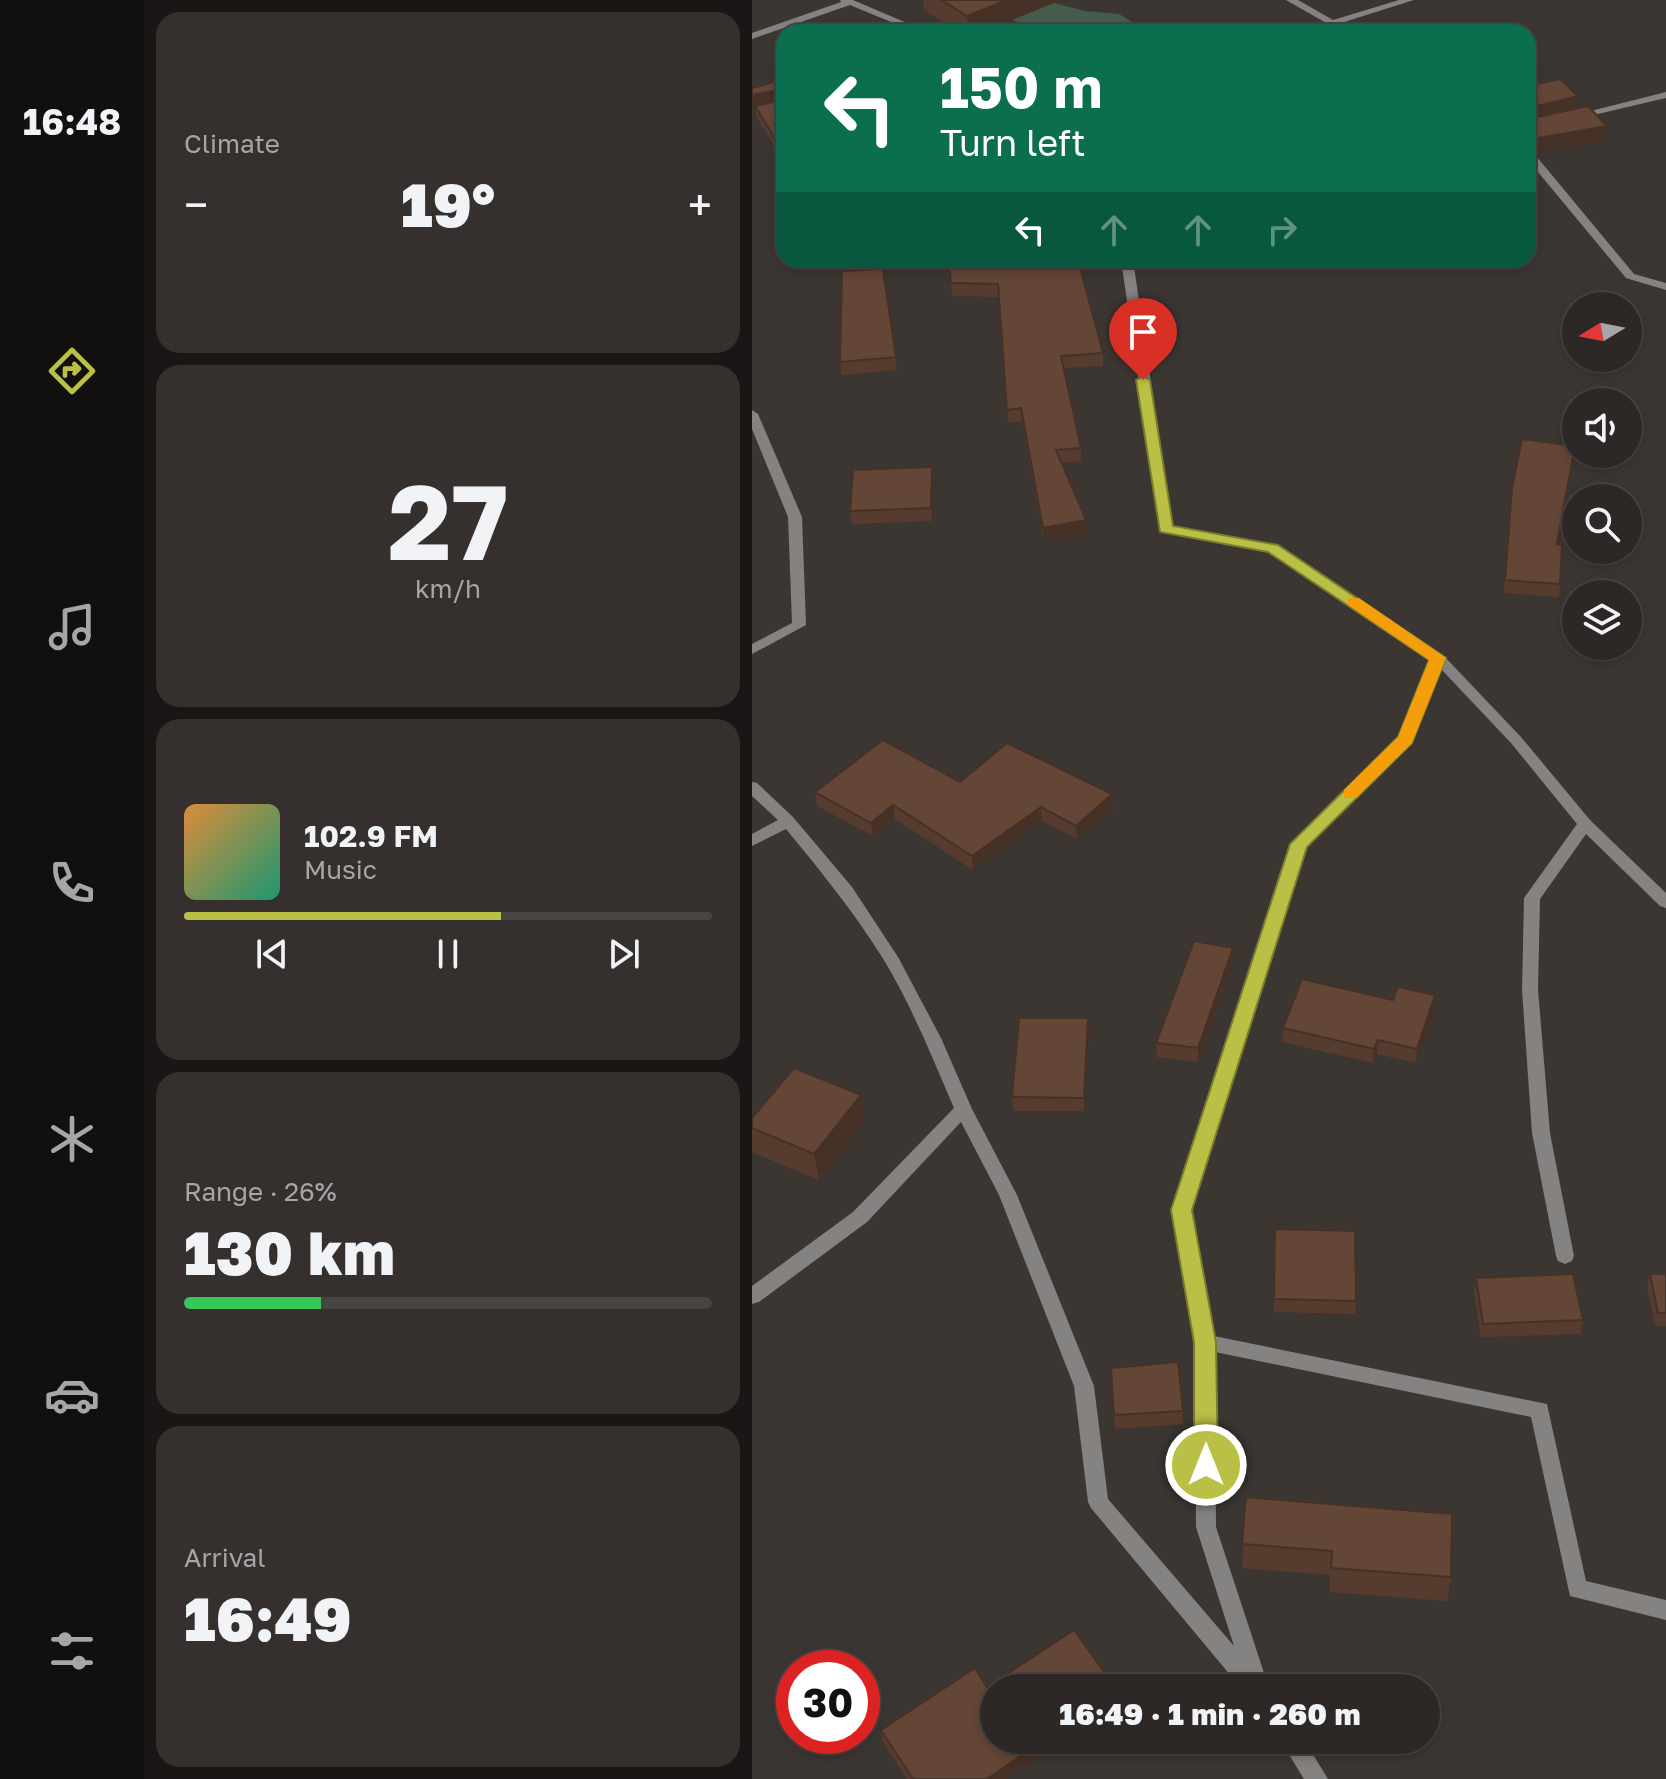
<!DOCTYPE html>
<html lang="en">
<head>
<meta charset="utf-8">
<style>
  body { margin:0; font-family:"Golos Text",sans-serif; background:#35302e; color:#f1f3f6; height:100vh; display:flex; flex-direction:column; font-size:30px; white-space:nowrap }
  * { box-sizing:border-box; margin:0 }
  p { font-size:26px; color:#a7a6a7 }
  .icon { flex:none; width:44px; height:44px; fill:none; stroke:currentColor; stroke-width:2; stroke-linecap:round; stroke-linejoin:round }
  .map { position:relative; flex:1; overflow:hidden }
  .details { display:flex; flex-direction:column; gap:12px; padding:12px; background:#191615; width:608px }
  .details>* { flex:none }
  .banner { position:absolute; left:24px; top:24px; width:760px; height:244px; border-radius:24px; box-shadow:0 4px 12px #0003,0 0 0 2px #484443; background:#0b6e4f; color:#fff; overflow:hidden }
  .needle { width:52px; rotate:260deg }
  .tools { position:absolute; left:810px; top:292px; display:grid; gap:16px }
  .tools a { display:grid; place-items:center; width:80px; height:80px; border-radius:50%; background:#2d2826; box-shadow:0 4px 12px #0003,0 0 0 2px #484443; font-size:40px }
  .speed { position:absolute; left:24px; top:1650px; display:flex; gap:16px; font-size:40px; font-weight:700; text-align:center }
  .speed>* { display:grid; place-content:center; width:104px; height:104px; border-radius:50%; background:#2d2826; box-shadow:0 4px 12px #0003,0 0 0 2px #484443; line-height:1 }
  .speed .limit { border:12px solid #d22; background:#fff; color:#111 }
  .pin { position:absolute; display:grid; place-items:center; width:68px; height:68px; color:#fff; margin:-82px -34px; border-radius:50% 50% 50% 0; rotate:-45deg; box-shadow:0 0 8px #0007 }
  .pin .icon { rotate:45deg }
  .me { position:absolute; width:88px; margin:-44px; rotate:0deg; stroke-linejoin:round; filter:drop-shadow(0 0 6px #0008) }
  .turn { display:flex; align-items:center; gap:28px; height:168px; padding:0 32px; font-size:36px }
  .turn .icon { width:104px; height:104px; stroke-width:2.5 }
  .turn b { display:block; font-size:56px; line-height:68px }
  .lanes { display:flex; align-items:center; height:76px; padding:0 32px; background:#0003; justify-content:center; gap:40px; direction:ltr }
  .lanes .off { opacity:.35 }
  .big { font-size:60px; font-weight:800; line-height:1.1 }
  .details .card { flex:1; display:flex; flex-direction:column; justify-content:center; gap:12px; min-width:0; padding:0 28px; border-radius:24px; background:#35302e }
  .details .dial { align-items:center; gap:0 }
  .dial b { font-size:104px; line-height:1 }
  .song { display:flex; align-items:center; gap:24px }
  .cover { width:96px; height:96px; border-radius:12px; background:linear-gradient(135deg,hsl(30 70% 55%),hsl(160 70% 35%)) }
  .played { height:8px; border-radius:4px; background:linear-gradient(90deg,#bac045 60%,#484443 60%) }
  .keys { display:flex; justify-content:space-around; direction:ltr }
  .heat { display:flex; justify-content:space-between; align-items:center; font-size:44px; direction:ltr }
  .charge { height:12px; border-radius:6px; background:linear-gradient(90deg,#34c759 26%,#484443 0) }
  .trip { position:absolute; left:228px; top:1674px; width:460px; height:80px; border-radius:40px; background:#2d2826; box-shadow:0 4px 12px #0003,0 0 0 2px #484443; font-weight:800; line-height:80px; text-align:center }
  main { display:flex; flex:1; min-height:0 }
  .menu { display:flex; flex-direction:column; width:144px; justify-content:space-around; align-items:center; background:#12100f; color:#a7a6a7 }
  .menu .icon { width:56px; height:56px }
  .menu .selected { color:#bac045 }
  .menu b { font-size:36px; color:#f1f3f6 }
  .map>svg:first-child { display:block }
  .green { fill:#455b4b }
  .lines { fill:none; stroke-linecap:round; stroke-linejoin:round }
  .street { fill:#858282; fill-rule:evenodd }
  .wall { fill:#563c2f }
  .shaded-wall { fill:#463126 }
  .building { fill:#644637; stroke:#463126; stroke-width:2 }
  .route { fill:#bac045; stroke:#797d2d; stroke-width:2 }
  .slow { fill:#f59e0b }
</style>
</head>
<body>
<main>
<nav class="menu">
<b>16:48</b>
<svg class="icon selected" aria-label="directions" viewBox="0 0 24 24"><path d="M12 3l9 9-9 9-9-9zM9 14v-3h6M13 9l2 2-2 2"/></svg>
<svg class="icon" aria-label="music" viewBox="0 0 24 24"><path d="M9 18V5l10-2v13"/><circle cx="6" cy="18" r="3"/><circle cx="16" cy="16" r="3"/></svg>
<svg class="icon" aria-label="phone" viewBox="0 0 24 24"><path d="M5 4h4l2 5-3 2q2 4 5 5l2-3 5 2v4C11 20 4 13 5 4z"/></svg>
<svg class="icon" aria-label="climate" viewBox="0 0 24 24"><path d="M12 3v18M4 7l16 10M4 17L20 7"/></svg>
<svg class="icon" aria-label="car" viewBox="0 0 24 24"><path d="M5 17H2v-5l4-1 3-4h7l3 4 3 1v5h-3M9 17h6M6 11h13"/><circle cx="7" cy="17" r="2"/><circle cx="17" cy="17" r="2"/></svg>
<svg class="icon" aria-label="filters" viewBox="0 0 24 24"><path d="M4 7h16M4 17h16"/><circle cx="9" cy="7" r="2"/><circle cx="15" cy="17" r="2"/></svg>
</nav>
<section class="details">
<div class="card"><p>Climate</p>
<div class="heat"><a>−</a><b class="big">19°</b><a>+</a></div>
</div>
<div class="card dial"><b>27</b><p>km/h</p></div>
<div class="card">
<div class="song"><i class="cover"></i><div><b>102.9 FM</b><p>Music</p></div></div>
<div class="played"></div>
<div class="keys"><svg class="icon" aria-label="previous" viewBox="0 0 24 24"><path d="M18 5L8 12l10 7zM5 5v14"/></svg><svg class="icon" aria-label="pause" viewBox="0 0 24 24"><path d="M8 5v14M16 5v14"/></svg><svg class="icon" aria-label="next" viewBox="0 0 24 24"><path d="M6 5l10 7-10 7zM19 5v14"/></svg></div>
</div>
<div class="card"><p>Range · 26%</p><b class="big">130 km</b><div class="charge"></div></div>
<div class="card"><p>Arrival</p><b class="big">16:49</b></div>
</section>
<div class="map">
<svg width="914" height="1779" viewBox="0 0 914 1779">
  <rect width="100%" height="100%" fill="#3c3633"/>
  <polygon class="green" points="291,0 333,11 367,14 397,32 288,32 231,7"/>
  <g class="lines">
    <g class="street">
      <polygon points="88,0 101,0 176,32 163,32 98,5 0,39 0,33 89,2"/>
      <polygon points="534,0 546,0 581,20 647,0 662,0 589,23 602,32 590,32"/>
      <polygon points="914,92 914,98 820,120 815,117"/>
      <polygon points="776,150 780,151 882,274 914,283 914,290 874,278 776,160"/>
      <path d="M369,260H381L420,526L526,545L691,655L769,737L838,820L914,893V908L908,906L834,834L788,899L786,990L798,1133L822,1256L820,1261L813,1264L806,1261L804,1256L780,1133L770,990L772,898L825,824L759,743L689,669L659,742L554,846L439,1210L462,1336L795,1404L834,1581L914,1600V1620L818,1596L779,1417L463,1352L464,1527L517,1688H489L339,1508L336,1502L322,1386L247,1195L209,1122L115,1222L7,1302L0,1304V1286L101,1212L202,1108C180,1057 159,1004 130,957C101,911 68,870 34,829L0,846V834L26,820L0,796V782L5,783L41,817L100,887L146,957L189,1038L220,1109L265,1195L342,1386L356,1499L482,1646L444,1527L443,1342L421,1210L539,844L647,737L678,659L517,551L409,532Z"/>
      <polygon points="0,410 6,414 50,517 54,625 0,654 0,644 40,623 36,517 0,429"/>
      <polygon points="528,1740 552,1740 576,1779 552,1779"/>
    </g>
  </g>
  <g class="wall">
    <polygon points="171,0 309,0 230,32 208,32 172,10"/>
    <polygon points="32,79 32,162 5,118 3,107 0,107"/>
    <polygon points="776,86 824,109 855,126 853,140 785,152 777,147 776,148"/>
    <polygon points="197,260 326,260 351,353 351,366 312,368 329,448 329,461 309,463 334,520 335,534 292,541 270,421 256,423 247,297 200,296"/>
    <polygon points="131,269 145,370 90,375 88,362"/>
    <polygon points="823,446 806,544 808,584 807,597 752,593 758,501"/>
    <polygon points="182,480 180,521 100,524 98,511"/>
    <polygon points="208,782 360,794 361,808 325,839 290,821 221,870 143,819 121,836 65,806 63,792"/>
    <polygon points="481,962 446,1062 405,1057 404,1043"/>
    <polygon points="683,995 682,1009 664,1063 625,1054 621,1063 531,1042 531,1028 641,1000"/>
    <polygon points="336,1018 337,1032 332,1111 261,1111 260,1097"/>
    <polygon points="0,1118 113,1121 67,1180 0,1152"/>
    <polygon points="523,1229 604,1301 603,1314 522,1312"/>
    <polygon points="898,1274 914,1274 914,1326 903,1326 895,1288"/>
    <polygon points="724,1278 831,1320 828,1334 729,1337 722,1292"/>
    <polygon points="359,1368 431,1411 431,1424 363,1429"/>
    <polygon points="494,1497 699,1577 695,1601 578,1592 578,1575 490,1568"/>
    <polygon points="129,1730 242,1740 312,1740 254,1779 155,1779 131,1742"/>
  </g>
  <g class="shaded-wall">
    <polygon points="255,0 309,0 230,32 217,32 215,16"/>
    <polygon points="32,89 32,101 0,107 0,95"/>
    <polygon points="826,96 824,110 776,122 777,108"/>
    <polygon points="855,126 853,140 785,152 786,138"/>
    <polygon points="180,467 182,480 180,521 179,508"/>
    <polygon points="334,520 335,534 292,541 291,528"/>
    <polygon points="360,794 361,808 325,839 324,826"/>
    <polygon points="141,805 143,819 121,836 119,823"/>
    <polygon points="289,807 290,821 221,870 220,856"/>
    <polygon points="481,948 481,962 446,1062 446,1048"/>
    <polygon points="683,995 682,1009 664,1063 665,1049"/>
    <polygon points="336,1018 337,1032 332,1111 332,1098"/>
    <polygon points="626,1040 625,1054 621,1063 622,1049"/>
    <polygon points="109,1095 113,1121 67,1180 62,1154"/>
    <polygon points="292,1740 312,1740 254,1779 235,1779"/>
  </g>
  <g class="building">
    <polygon points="189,0 255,0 215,16"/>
    <polygon points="32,79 32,89 0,95 0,88"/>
    <polygon points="808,79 826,96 777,108 776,115 776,86"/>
    <polygon points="32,92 32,153 3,106 31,100"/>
    <polygon points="836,106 855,126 786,138 778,133 776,137 776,119"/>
    <polygon points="197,260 326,260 351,353 309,356 329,448 304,450 334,520 291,528 269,408 255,410 246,284 199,283"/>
    <polygon points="131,269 144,357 88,362 90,271"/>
    <polygon points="770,439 823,446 805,544 810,545 808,584 753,580 760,488"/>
    <polygon points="180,467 179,508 98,511 101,470"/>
    <polygon points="131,740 208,782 255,743 360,794 324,826 289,807 220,856 141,805 119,823 63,792"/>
    <polygon points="442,941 481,948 446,1048 404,1043"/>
    <polygon points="550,979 641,1000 646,987 683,995 665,1049 626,1040 622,1049 531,1028"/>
    <polygon points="267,1018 336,1018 332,1098 260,1097"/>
    <polygon points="42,1068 109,1095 62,1154 0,1128 0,1118"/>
    <polygon points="523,1229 603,1231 604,1301 522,1299"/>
    <polygon points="821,1274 831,1320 731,1324 724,1278"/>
    <polygon points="898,1274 914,1274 914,1313 906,1313"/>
    <polygon points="426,1362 431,1411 362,1415 359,1368"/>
    <polygon points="494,1497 700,1514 699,1577 579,1568 580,1551 490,1544"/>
    <polygon points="322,1630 364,1688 242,1688 242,1740 292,1740 235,1779 161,1779 129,1730 223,1668 235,1687"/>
  </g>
  <polygon class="route" points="391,376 398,380 421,526 526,545 694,658 660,743 555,847 440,1210 464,1342 466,1465 462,1473 454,1476 446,1473 442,1465 442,1342 419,1210 538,844 646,737 677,660 516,552 408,532 384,380"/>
  <polygon class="slow" points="596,598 607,598 694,658 660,743 604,798 592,798 592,790 646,737 677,660 596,605"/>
</svg>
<div class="tools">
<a><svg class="needle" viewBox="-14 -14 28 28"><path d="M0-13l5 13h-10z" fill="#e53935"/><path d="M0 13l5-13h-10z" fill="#a7a6a7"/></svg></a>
<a><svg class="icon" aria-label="sound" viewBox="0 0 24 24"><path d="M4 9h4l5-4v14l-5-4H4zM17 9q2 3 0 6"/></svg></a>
<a><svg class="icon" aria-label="search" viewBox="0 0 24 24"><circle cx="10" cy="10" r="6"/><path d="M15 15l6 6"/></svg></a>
<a><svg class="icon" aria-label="layers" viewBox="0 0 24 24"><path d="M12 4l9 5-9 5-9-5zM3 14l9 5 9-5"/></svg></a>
</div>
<div class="speed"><div class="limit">30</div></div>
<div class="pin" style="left:391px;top:380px;background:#d93025"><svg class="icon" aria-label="arrive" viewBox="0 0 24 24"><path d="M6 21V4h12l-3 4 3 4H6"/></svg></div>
<svg class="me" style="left:454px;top:1465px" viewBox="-20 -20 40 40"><circle r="17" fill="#bac045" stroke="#fff" stroke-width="3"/><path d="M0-11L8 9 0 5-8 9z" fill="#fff"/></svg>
<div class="trip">16:49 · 1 min · 260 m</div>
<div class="banner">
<div class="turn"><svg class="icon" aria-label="left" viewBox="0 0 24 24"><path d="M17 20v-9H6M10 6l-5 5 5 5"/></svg><div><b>150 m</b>Turn left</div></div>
<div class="lanes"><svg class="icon" aria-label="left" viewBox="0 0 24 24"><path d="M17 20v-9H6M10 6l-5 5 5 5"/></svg><svg class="icon off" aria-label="ahead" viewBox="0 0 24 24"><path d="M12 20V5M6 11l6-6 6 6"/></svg><svg class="icon off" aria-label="ahead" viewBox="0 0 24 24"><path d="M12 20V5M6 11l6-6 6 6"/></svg><svg class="icon off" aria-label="right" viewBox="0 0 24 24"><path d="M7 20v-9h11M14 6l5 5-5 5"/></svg></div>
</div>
</div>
</main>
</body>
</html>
